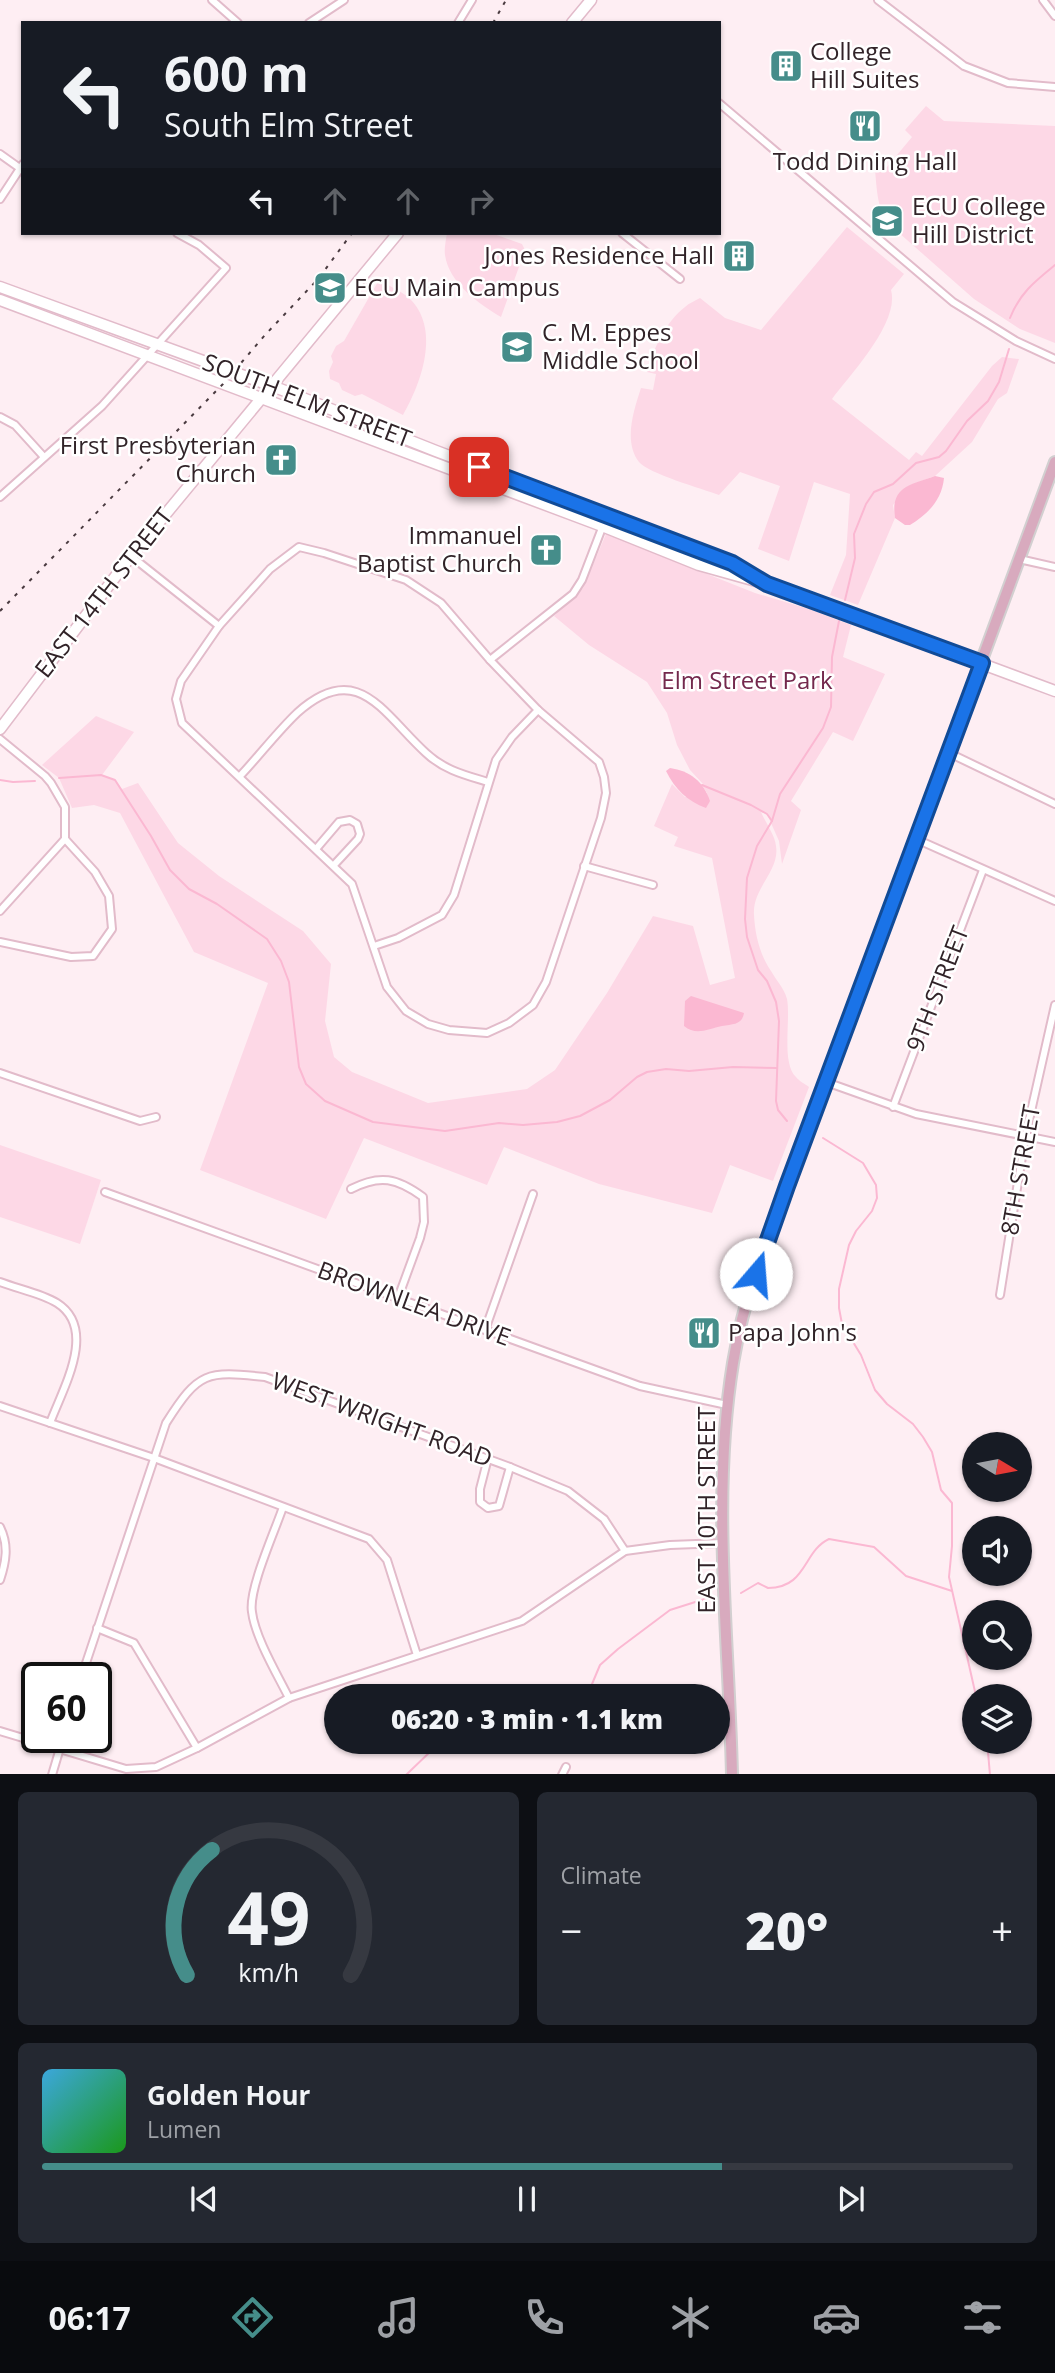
<!DOCTYPE html>
<html lang="en">
<head>
<meta charset="utf-8">
<style>
  body { margin:0; font-family:"Open Sans",sans-serif; background:#242831; color:#f1f3f6; height:100vh; display:flex; flex-direction:column; font-size:26px; white-space:nowrap }
  * { box-sizing:border-box; margin:0 }
  p { font-size:23px; color:#9ea1a6 }
  .icon { flex:none; width:38px; height:38px; fill:none; stroke:currentColor; stroke-width:2; stroke-linecap:round; stroke-linejoin:round }
  .map { position:relative; height:1774px; overflow:hidden }
  .side { display:flex; flex-direction:column; gap:18px; padding:18px; background:#0d0f14; flex:1 }
  .side>* { flex:none }
  .banner { position:absolute; left:21px; top:21px; width:700px; height:214px; border-radius:0px; box-shadow:0 2px 5px #0004; background:#171b24; color:#f1f3f6; overflow:hidden }
  .needle { width:46px; rotate:100deg }
  .tools { position:absolute; left:962px; top:1432px; display:grid; gap:14px }
  .tools a { display:grid; place-items:center; width:70px; height:70px; border-radius:50%; background:#171b24; box-shadow:0 2px 5px #0004; font-size:35px }
  .speed { position:absolute; left:21px; top:1662px; display:flex; gap:14px; font-size:35px; font-weight:700; text-align:center }
  .speed>* { display:grid; place-content:center; width:91px; height:91px; border-radius:50%; background:#171b24; box-shadow:0 2px 5px #0004; line-height:1 }
  .speed .limit { border:4px solid #111; border-radius:10px; background:#fff; color:#111 }
  .pin { position:absolute; display:grid; place-items:center; width:60px; height:60px; color:#fff; margin:-30px; border-radius:14px; box-shadow:0 4px 10px #0006 }
  .me { position:absolute; width:77px; margin:-38px; rotate:18deg; stroke-linejoin:round; filter:drop-shadow(0 0 5px #0008) }
  .turn { display:flex; align-items:center; gap:24px; height:147px; padding:0 28px; font-size:32px }
  .turn .icon { width:91px; height:91px; stroke-width:2.5 }
  .turn b { display:block; font-size:49px; line-height:60px }
  .lanes { display:flex; align-items:center; height:66px; padding:0 28px; background:#0003; justify-content:center; gap:35px; direction:ltr }
  .lanes .off { opacity:.35 }
  .big { font-size:52px; font-weight:800; line-height:1.1 }
  .side .tile { flex:1; display:flex; flex-direction:column; justify-content:center; gap:10px; min-width:0; padding:0 24px; border-radius:10px; background:#242831 }
  .side .dial { align-items:center; gap:0 }
  .dial svg { height:182px; overflow:visible; fill:none; stroke:#363941; stroke-width:7; stroke-linecap:round; text-anchor:middle }
  .dial text { fill:#f1f3f6; stroke:none }
  .song { display:flex; align-items:center; gap:21px }
  .cover { width:84px; height:84px; border-radius:10px; background:linear-gradient(135deg,hsl(200 70% 55%),hsl(120 70% 35%)) }
  .played { height:7px; border-radius:4px; background:linear-gradient(90deg,#458d8a 70%,#363941 70%) }
  .keys { display:flex; justify-content:space-around; direction:ltr }
  .heat { display:flex; justify-content:space-between; align-items:center; font-size:38px; direction:ltr }
  .side .tiles { flex:1; display:grid; gap:18px; grid-template-columns:1fr 1fr }
  .tile:last-child { grid-column:span 2 }
  .trip { position:absolute; left:324px; top:1684px; width:406px; height:70px; border-radius:35px; background:#171b24; box-shadow:0 2px 5px #0004; font-weight:800; line-height:70px; text-align:center }
  .tab-bar { display:flex; height:112px; justify-content:space-around; align-items:center; background:#090b0e; color:#9ea1a6 }
  .tab-bar .icon { width:49px; height:49px }
  .tab-bar .active { color:#458d8a }
  .tab-bar b { font-size:32px; color:#f1f3f6 }
  .map>svg:first-child { display:block }
  .green { fill:#fdd8e6 }
  .water { fill:#fbb8d2 }
  .lines { fill:none; stroke-linecap:round; stroke-linejoin:round }
  .stream { stroke:#fbb8d2; stroke-width:2 }
  .street-casing { stroke:#e2bbca; stroke-width:10 }
  .secondary-casing { stroke:#e2bbca; stroke-width:13 }
  .primary-casing { stroke:#d2cfd0; stroke-width:14 }
  .street { stroke:#fff; stroke-width:6 }
  .secondary { stroke:#fff; stroke-width:10 }
  .primary { stroke:#d8aabe; stroke-width:10 }
  .rail { stroke:#4a3b40; stroke-width:2; stroke-dasharray:3.5 7; stroke-linecap:butt }
  .route-casing { stroke:#114b97; stroke-width:18 }
  .route { stroke:#1a73e8; stroke-width:12 }
  .labels { text-anchor:middle; stroke-width:5; stroke-linejoin:round; paint-order:stroke }
  .poi-label { font-size:24px; fill:#312328; stroke:#fff; text-anchor:start }
  .street-label { font-size:24px; fill:#312328; stroke:#fff }
  .park-label { font-size:24px; fill:#74284d; stroke:#fff }
</style>
</head>
<body>
<div class="map">
<svg width="1055" height="1775" viewBox="0 0 1055 1775">
  <rect width="100%" height="100%" fill="#feeef3"/>
  <g class="green">
    <path d="M926,106L944,121L1055,126V343L1020,329L974,299L890,225C877,210 877,190 875,170L887,167L912,137L905,130Z"/>
    <path d="M847,227L904,274L891,290C900,322 851,374 832,399L909,460L916,452L922,456L992,366L1002,357L1019,359L1007,393L998,399L972,442L935,476L913,484L893,505L895,518L858,605L830,595L846,555L850,494L814,482L789,561L758,549L780,486L740,472L719,495C703,489 647,473 639,462C623,441 634,410 641,388L653,390L656,374L647,372C652,351 667,320 685,307C689,303 695,301 700,298L725,318L761,330Z"/>
    <path d="M447,233H491L522,244L525,250L501,317C479,304 449,283 445,255C444,248 446,240 447,233Z"/>
    <path d="M379,280C389,286 404,292 412,301C440,332 421,384 403,415L362,394L355,396L342,390L339,383L330,379L329,371L333,362L331,356L336,346L344,341Z"/>
    <path d="M606,534L755,593L809,609L851,625L843,657L885,674L853,741L833,732L791,801L801,810L782,864L779,841L767,814L761,812C765,822 775,835 776,846C780,871 752,888 754,915C755,935 760,955 771,971C776,980 784,988 787,999C791,1020 781,1062 796,1077C799,1081 805,1084 809,1087L773,1181L730,1165L712,1213L599,1184L504,1147L487,1185L364,1138L326,1219L200,1170L268,983L194,952L120,813L94,805L72,808L59,778L42,765L96,716L134,732L102,775L115,780L122,789L138,783L178,843L219,876L303,931L331,964L325,1021L334,1057L352,1072L428,1103L527,1089L555,1070L607,993L653,916L693,926L710,985L735,978L712,858L674,846L678,837L654,826L672,784L685,797L707,793L702,785L703,784L690,770L677,745L667,713L647,682L589,645L554,616L583,588Z"/>
    <polygon points="0,1145 101,1180 80,1244 0,1217"/>
  </g>
  <g class="water">
    <path d="M935,476L944,478C942,500 928,514 910,525H905L895,518C890,486 911,485 935,476Z"/>
    <path d="M670,768C690,771 703,781 710,801L706,808C687,801 675,789 666,771Z"/>
    <path d="M691,996L744,1013C742,1025 733,1024 722,1026C708,1029 696,1036 684,1026L685,1001Z"/>
  </g>
  <g class="lines">
    <g class="stream">
      <path d="M1010,318C1020,293 1034,282 1055,265"/>
      <polyline points="845,600 855,558 854,534 866,504 874,492 893,484 916,463 939,457 946,451 967,421 988,401 999,382 1009,349"/>
      <polyline points="59,778 101,775 115,780 151,836 170,870 189,889 217,904 267,939 281,961 289,982 299,1067 306,1084 325,1101 373,1122 445,1131 499,1123 523,1125 557,1122 580,1116 610,1100 637,1077 647,1072 666,1069 689,1071 733,1067 777,1068"/>
      <polyline points="0,780 13,782 35,781"/>
      <polyline points="702,785 751,805 767,814 772,821"/>
      <polyline points="787,1121 778,1110 776,1101 779,1021 776,1002 767,981 758,970 747,937 745,919 747,878 757,846 772,821 780,794 823,728 831,707 832,657 839,621"/>
      <polyline points="823,1138 863,1163 876,1185 877,1198 872,1211 856,1231 849,1245 839,1289 839,1308 842,1324 861,1355 875,1390 887,1404 913,1424 923,1437 932,1452 941,1490 952,1503 952,1546 949,1577 976,1696"/>
      <path d="M741,1593L758,1583L768,1588C807,1588 803,1551 829,1539L874,1547L906,1576L952,1591"/>
      <polyline points="587,1696 600,1665 618,1649 670,1610 711,1597"/>
      <polyline points="987,1741 990,1775"/>
      <polyline points="406,1775 434,1748 464,1745 471,1741"/>
    </g>
    <defs>
      <g id="street">
        <polyline points="212,0 238,23"/>
        <polyline points="878,0 964,66 1008,83 1055,87"/>
        <polyline points="1043,0 1055,16"/>
        <polyline points="309,23 344,0"/>
        <polyline points="458,23 472,0"/>
        <polyline points="719,103 953,302 1016,341 1055,359"/>
        <polyline points="0,154 21,169"/>
        <polyline points="0,199 23,164"/>
        <polyline points="622,233 680,279"/>
        <polyline points="0,417 15,425 44,457"/>
        <polyline points="0,497 102,406 226,268 199,245 177,233"/>
        <polygon points="299,547 324,553 406,580 441,603 490,660 538,710 599,762 604,777 606,793 601,818 546,982 533,1005 509,1023 487,1033 449,1030 428,1024 406,1011 387,987 352,884 182,723 176,699 181,681 219,626 270,569"/>
        <polyline points="131,556 219,626"/>
        <polyline points="1019,559 1055,567"/>
        <polyline points="490,660 573,594 582,580 607,515"/>
        <polyline points="0,739 45,776 51,783 65,807 65,839 95,872 109,896 112,929 93,956 71,957 0,942"/>
        <polyline points="947,752 1055,804"/>
        <path d="M240,776C259,756 277,732 297,713C358,658 383,714 426,753C444,770 465,775 488,782"/>
        <polyline points="916,839 1055,901"/>
        <polyline points="316,849 339,822 350,820 357,824 360,834 358,839 334,865"/>
        <polyline points="584,866 653,885"/>
        <polyline points="0,911 65,839"/>
        <polyline points="374,946 398,938 442,915 454,895 496,760 512,737 538,710"/>
        <polyline points="0,1073 140,1121 156,1117"/>
        <polyline points="826,1082 916,1114 1055,1142"/>
        <polyline points="893,1107 983,870"/>
        <path d="M351,1189C380,1174 397,1178 423,1197L424,1222L420,1238L398,1298"/>
        <polyline points="105,1192 640,1386 727,1405"/>
        <path d="M0,1282C18,1289 41,1293 57,1303C98,1329 63,1388 50,1423"/>
        <polyline points="1000,1295 1025,1138 1055,1005"/>
        <polyline points="485,1330 533,1194"/>
        <polyline points="0,1406 154,1458 369,1539 387,1560 417,1655"/>
        <polyline points="488,1458 480,1489 480,1502 488,1508 499,1506 510,1467"/>
        <path d="M283,1507C275,1531 248,1590 252,1612C255,1637 277,1674 289,1698"/>
        <path d="M0,1527C9,1545 6,1562 0,1580"/>
        <polyline points="97,1628 134,1643 197,1748"/>
        <path d="M81,1678L166,1423C199,1371 206,1371 265,1377L510,1467L568,1491L604,1519L625,1551"/>
        <polyline points="0,1731 126,1769 156,1767 197,1748 289,1698 522,1621 625,1551 670,1545 723,1543"/>
        <polyline points="52,1775 63,1738"/>
        <polyline points="562,1775 566,1767"/>
      </g>
      <g id="secondary">
        <polyline points="572,23 591,0"/>
        <polyline points="0,287 280,389 436,451 704,552 732,563 758,578"/>
        <polyline points="0,300 602,526 699,565 767,584 1055,691"/>
        <polyline points="0,729 131,556 398,233"/>
      </g>
      <g id="primary">
        <polyline points="826,1082 1055,462"/>
        <path d="M732,1775C729,1638 711,1498 733,1363C748,1271 789,1183 820,1096"/>
      </g>
    </defs>
    <use href="#street" class="street-casing"/>
    <use href="#secondary" class="secondary-casing"/>
    <use href="#primary" class="primary-casing"/>
    <use href="#street" class="street"/>
    <use href="#secondary" class="secondary"/>
    <use href="#primary" class="primary"/>
    <g class="rail">
      <polyline points="493,23 506,0"/>
      <polyline points="0,611 223,384 265,335 319,278 352,233"/>
    </g>
  </g>
  <g class="lines">
    <defs>
      <polyline id="route" points="479,467 732,563 767,584 982,663 787,1186 756,1274"/>
    </defs>
    <use href="#route" class="route-casing"/>
    <use href="#route" class="route"/>
  </g>
  <defs>
    <symbol id="building-square" viewBox="-11 -11 22 22"><rect x="-9" y="-9" width="18" height="18" rx="4" fill="#458d8a" stroke="#fff"/><path d="M-4-6H4V6H1V3H-1V6H-4ZM-2.5-4.3h1.7v1.8h-1.7ZM.8-4.3h1.7v1.8H.8ZM-2.5-1h1.7V.8h-1.7ZM.8-1h1.7V.8H.8Z" fill="#fff"/></symbol>
    <symbol id="restaurant-square" viewBox="-11 -11 22 22"><rect x="-9" y="-9" width="18" height="18" rx="4" fill="#458d8a" stroke="#fff"/><path d="M-5-6h1v4h1v-4h1v4h1v-4h1v5L-1.5 .5V6h-2V.5L-5-1ZM5-6V6H3V1.5H1.5Q1.5-4 5-6Z" fill="#fff"/></symbol>
    <symbol id="university-square" viewBox="-11 -11 22 22"><rect x="-9" y="-9" width="18" height="18" rx="4" fill="#458d8a" stroke="#fff"/><path d="M0-5L7-2L0 1L-7-2ZM-4 1L0 2.5L4 1V4Q0 6-4 4Z" fill="#fff"/></symbol>
    <symbol id="school-square" viewBox="-11 -11 22 22"><rect x="-9" y="-9" width="18" height="18" rx="4" fill="#458d8a" stroke="#fff"/><path d="M0-5L7-2L0 1L-7-2ZM-4 1L0 2.5L4 1V4Q0 6-4 4Z" fill="#fff"/></symbol>
    <symbol id="church-square" viewBox="-11 -11 22 22"><rect x="-9" y="-9" width="18" height="18" rx="4" fill="#458d8a" stroke="#fff"/><path d="M-1.2-6h2.4v3.5h3.3v2.4h-3.3V6h-2.4V-.1h-3.3v-2.4h3.3Z" fill="#fff"/></symbol>
  </defs>
  <g fill-rule="evenodd">
    <use href="#building-square" x="767" y="47" width="38" height="38"/>
    <use href="#restaurant-square" x="846" y="107" width="38" height="38"/>
    <use href="#university-square" x="868" y="202" width="38" height="38"/>
    <use href="#building-square" x="720" y="237" width="38" height="38"/>
    <use href="#university-square" x="311" y="269" width="38" height="38"/>
    <use href="#school-square" x="498" y="328" width="38" height="38"/>
    <use href="#church-square" x="262" y="441" width="38" height="38"/>
    <use href="#church-square" x="527" y="531" width="38" height="38"/>
    <use href="#restaurant-square" x="685" y="1314" width="38" height="38"/>
  </g>
  <g class="labels">
    <g class="poi-label">
      <text x="810" y="60">College<tspan x="810" dy="28">Hill Suites</tspan></text>
      <text x="865" y="170" text-anchor="middle">Todd Dining Hall</text>
      <text x="912" y="215">ECU College<tspan x="912" dy="28">Hill District</tspan></text>
      <text x="714" y="264" text-anchor="end">Jones Residence Hall</text>
      <text x="354" y="296">ECU Main Campus</text>
      <text x="542" y="341">C. M. Eppes<tspan x="542" dy="28">Middle School</tspan></text>
      <text x="256" y="454" text-anchor="end">First Presbyterian<tspan x="256" dy="28">Church</tspan></text>
      <text x="522" y="544" text-anchor="end">Immanuel<tspan x="522" dy="28">Baptist Church</tspan></text>
      <text x="728" y="1341">Papa John's</text>
    </g>
    <g class="street-label">
      <text transform="translate(307 401) rotate(21)" y="8">SOUTH ELM STREET</text>
      <text transform="translate(104 593) rotate(-52)" y="8">EAST 14TH STREET</text>
      <text transform="translate(938 989) rotate(-69)" y="8">9TH STREET</text>
      <text transform="translate(1021 1170) rotate(-80)" y="8">8TH STREET</text>
      <text transform="translate(414 1304) rotate(20)" y="8">BROWNLEA DRIVE</text>
      <text transform="translate(382 1420) rotate(20)" y="8">WEST WRIGHT ROAD</text>
      <text transform="translate(707 1510) rotate(-90)" y="8">EAST 10TH STREET</text>
    </g>
    <g class="park-label">
      <text x="747" y="689">Elm Street Park</text>
    </g>
  </g>
</svg>
<div class="tools">
<a><svg class="needle" viewBox="-14 -14 28 28"><path d="M0-13l5 13h-10z" fill="#e53935"/><path d="M0 13l5-13h-10z" fill="#9ea1a6"/></svg></a>
<a><svg class="icon" aria-label="sound" viewBox="0 0 24 24"><path d="M4 9h4l5-4v14l-5-4H4zM17 9q2 3 0 6"/></svg></a>
<a><svg class="icon" aria-label="search" viewBox="0 0 24 24"><circle cx="10" cy="10" r="6"/><path d="M15 15l6 6"/></svg></a>
<a><svg class="icon" aria-label="layers" viewBox="0 0 24 24"><path d="M12 4l9 5-9 5-9-5zM3 14l9 5 9-5"/></svg></a>
</div>
<div class="speed"><div class="limit">60</div></div>
<div class="pin" style="left:479px;top:467px;background:#d93025"><svg class="icon" aria-label="arrive" viewBox="0 0 24 24"><path d="M6 21V4h12l-3 4 3 4H6"/></svg></div>
<svg class="me" style="left:756px;top:1274px" viewBox="-20 -20 40 40"><circle r="19" fill="#fff"/><path d="M0-13L10 11 0 6-10 11z" fill="#1a73e8"/></svg>
<div class="trip">06:20 · 3 min · 1.1 km</div>
<div class="banner">
<div class="turn"><svg class="icon" aria-label="left" viewBox="0 0 24 24"><path d="M17 20v-9H6M10 6l-5 5 5 5"/></svg><div><b>600 m</b>South Elm Street</div></div>
<div class="lanes"><svg class="icon" aria-label="left" viewBox="0 0 24 24"><path d="M17 20v-9H6M10 6l-5 5 5 5"/></svg><svg class="icon off" aria-label="ahead" viewBox="0 0 24 24"><path d="M12 20V5M6 11l6-6 6 6"/></svg><svg class="icon off" aria-label="ahead" viewBox="0 0 24 24"><path d="M12 20V5M6 11l6-6 6 6"/></svg><svg class="icon off" aria-label="right" viewBox="0 0 24 24"><path d="M7 20v-9h11M14 6l5 5-5 5"/></svg></div>
</div>
</div>
<section class="side">
<div class="tiles">
<div class="tile dial"><svg viewBox="0 0 100 80">
<path d="M14 69A42 42 0 1 1 86 69"/>
<path d="M14 69A42 42 0 0 1 25 14" stroke="#458d8a"/>
<text x="50" y="56" font-size="32" font-weight="700">49</text>
<text x="50" y="72" font-size="11">km/h</text>
</svg></div>
<div class="tile"><p>Climate</p>
<div class="heat"><a>−</a><b class="big">20°</b><a>+</a></div>
</div>
<div class="tile">
<div class="song"><i class="cover"></i><div><b>Golden Hour</b><p>Lumen</p></div></div>
<div class="played"></div>
<div class="keys"><svg class="icon" aria-label="previous" viewBox="0 0 24 24"><path d="M18 5L8 12l10 7zM5 5v14"/></svg><svg class="icon" aria-label="pause" viewBox="0 0 24 24"><path d="M8 5v14M16 5v14"/></svg><svg class="icon" aria-label="next" viewBox="0 0 24 24"><path d="M6 5l10 7-10 7zM19 5v14"/></svg></div>
</div>
</div>
</section>
<nav class="tab-bar">
<b>06:17</b>
<svg class="icon active" aria-label="directions" viewBox="0 0 24 24"><path d="M12 3l9 9-9 9-9-9zM9 14v-3h6M13 9l2 2-2 2"/></svg>
<svg class="icon" aria-label="music" viewBox="0 0 24 24"><path d="M9 18V5l10-2v13"/><circle cx="6" cy="18" r="3"/><circle cx="16" cy="16" r="3"/></svg>
<svg class="icon" aria-label="phone" viewBox="0 0 24 24"><path d="M5 4h4l2 5-3 2q2 4 5 5l2-3 5 2v4C11 20 4 13 5 4z"/></svg>
<svg class="icon" aria-label="climate" viewBox="0 0 24 24"><path d="M12 3v18M4 7l16 10M4 17L20 7"/></svg>
<svg class="icon" aria-label="car" viewBox="0 0 24 24"><path d="M5 17H2v-5l4-1 3-4h7l3 4 3 1v5h-3M9 17h6M6 11h13"/><circle cx="7" cy="17" r="2"/><circle cx="17" cy="17" r="2"/></svg>
<svg class="icon" aria-label="filters" viewBox="0 0 24 24"><path d="M4 7h16M4 17h16"/><circle cx="9" cy="7" r="2"/><circle cx="15" cy="17" r="2"/></svg>
</nav>
</body>
</html>
